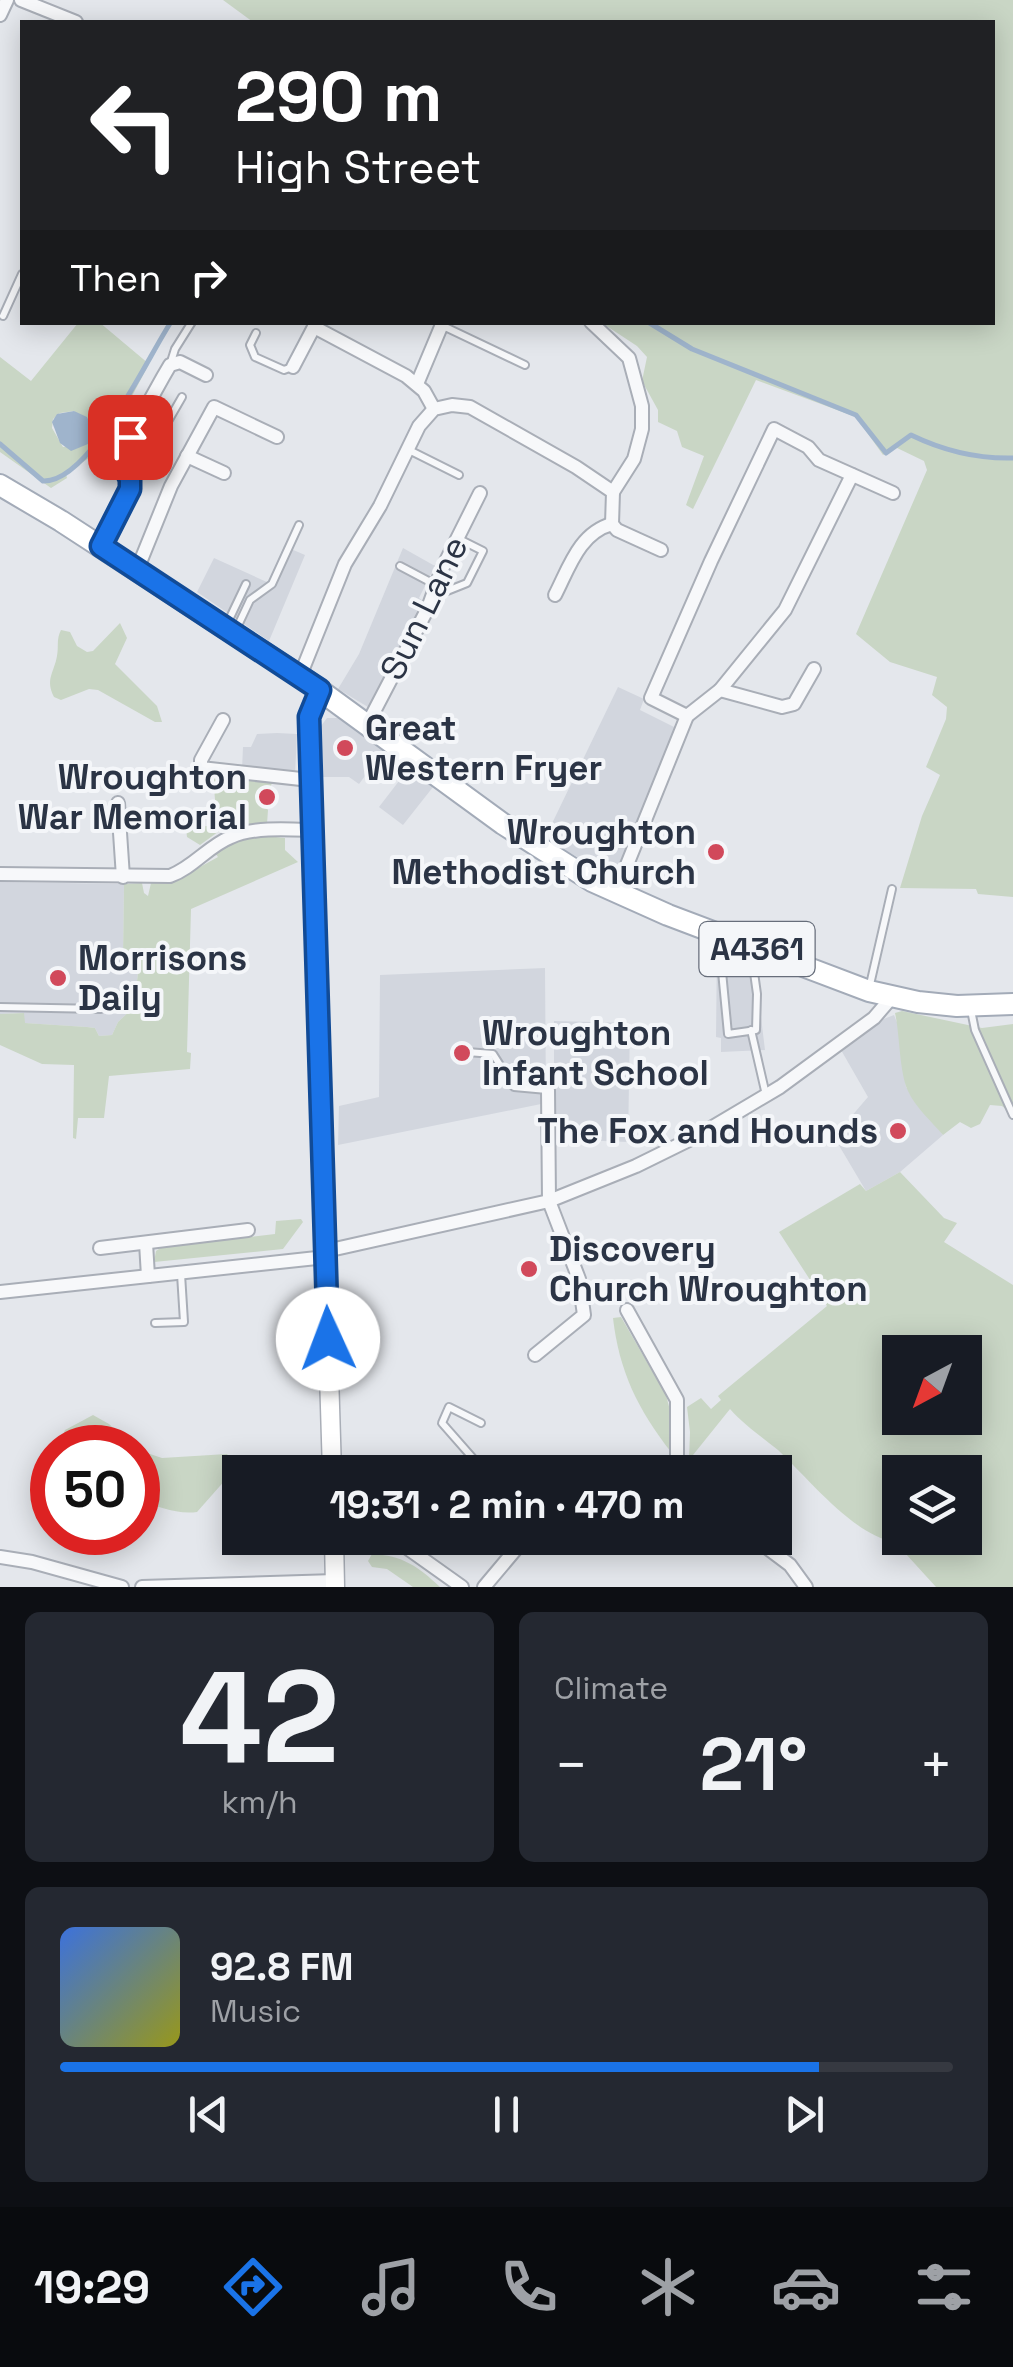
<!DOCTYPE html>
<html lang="en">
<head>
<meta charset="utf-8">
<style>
  body { margin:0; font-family:"Space Grotesk",sans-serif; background:#242831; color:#f1f3f6; height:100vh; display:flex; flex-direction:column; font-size:38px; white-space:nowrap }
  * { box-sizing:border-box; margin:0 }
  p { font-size:32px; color:#9ea1a6 }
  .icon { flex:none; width:55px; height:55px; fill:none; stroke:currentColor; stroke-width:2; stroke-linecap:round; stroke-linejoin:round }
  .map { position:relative; height:1587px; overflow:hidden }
  .panel { display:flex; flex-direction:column; gap:25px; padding:25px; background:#0d0f14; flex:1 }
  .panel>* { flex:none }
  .hud { position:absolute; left:20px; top:20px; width:975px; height:305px; border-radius:0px; box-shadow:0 5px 25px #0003; background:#202124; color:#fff; overflow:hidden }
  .needle { width:65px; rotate:221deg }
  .controls { position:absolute; left:882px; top:1335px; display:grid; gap:20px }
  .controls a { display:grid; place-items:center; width:100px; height:100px; border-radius:0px; background:#171b24; box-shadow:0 5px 25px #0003; font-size:50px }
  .speed { position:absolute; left:30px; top:1425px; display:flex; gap:20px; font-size:50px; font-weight:700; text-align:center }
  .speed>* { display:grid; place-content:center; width:130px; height:130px; border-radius:50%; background:#171b24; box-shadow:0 5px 25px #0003; line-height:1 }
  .speed .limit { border:15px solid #d22; background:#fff; color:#111 }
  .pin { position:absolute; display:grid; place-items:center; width:85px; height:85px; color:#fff; margin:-42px; border-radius:20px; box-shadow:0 5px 15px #0006 }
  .me { position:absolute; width:110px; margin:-55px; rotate:358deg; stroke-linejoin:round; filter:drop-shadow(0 0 8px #0008) }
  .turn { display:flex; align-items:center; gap:35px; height:210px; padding:0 50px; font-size:45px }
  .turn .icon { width:130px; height:130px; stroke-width:2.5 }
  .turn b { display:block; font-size:70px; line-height:85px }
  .then { display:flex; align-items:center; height:95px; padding:0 50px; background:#0003; gap:20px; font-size:38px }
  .big { font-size:75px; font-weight:800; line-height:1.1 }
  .panel .card { flex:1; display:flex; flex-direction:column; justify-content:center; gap:15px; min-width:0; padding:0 35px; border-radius:15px; background:#242831 }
  .panel .dial { align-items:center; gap:0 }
  .dial b { font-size:130px; line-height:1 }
  .song { display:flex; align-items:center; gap:30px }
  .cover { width:120px; height:120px; border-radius:15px; background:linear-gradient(135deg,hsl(220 70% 55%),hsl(60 70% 35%)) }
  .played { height:10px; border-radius:5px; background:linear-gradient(90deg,#1a73e8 85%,#363941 85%) }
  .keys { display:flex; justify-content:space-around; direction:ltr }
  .heat { display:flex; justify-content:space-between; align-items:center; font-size:55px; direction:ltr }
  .panel .tiles { flex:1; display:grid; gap:25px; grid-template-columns:1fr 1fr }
  .card:last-child { grid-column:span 2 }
  .trip { position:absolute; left:222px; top:1455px; width:570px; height:100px; border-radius:0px; background:#171b24; box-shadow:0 5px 25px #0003; font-weight:800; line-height:100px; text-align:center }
  .dock { display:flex; height:160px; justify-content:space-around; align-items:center; background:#090b0e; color:#9ea1a6 }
  .dock .icon { width:70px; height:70px }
  .dock .active { color:#1a73e8 }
  .dock b { font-size:45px; color:#f1f3f6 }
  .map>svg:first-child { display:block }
  .built { fill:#d2d6de }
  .green { fill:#c9d6c5; fill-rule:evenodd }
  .water { fill:#9fb4cc }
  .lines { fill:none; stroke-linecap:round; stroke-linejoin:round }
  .stream { stroke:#9fb4cc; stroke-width:5 }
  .service-casing { stroke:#a9aeb7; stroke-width:10 }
  .minor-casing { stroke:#a9aeb7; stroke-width:16 }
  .secondary-casing { stroke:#a9aeb7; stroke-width:21 }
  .primary-casing { stroke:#a3abb8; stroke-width:24 }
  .service { stroke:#f7f8fa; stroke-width:6 }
  .minor { stroke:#f7f8fa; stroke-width:12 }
  .secondary { stroke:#fff; stroke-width:18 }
  .primary { stroke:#fff; stroke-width:20 }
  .route-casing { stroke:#114b97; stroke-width:25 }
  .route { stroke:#1a73e8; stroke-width:18 }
  .poi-dot { fill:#d1495b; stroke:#f4f6f9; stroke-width:4 }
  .labels { text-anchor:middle; stroke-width:8; stroke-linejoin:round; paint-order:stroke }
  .shield { fill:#f4f6f9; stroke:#676e7b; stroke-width:2.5 }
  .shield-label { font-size:32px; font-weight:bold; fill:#2b3445 }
  .street-label { font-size:35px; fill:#2b3445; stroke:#f4f6f9 }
  .poi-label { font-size:35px; font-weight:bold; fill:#2b3445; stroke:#f4f6f9; text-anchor:start }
</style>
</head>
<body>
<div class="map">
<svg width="1013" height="1587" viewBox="0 0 1013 1587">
  <rect width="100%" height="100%" fill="#e4e7ec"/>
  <g class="built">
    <polygon points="284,546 305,555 269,641 197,592 214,558 269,583"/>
    <polygon points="403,548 435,566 419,598 427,604 371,705 368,707 338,689 359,654"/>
    <polygon points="618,687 644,699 640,710 674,727 674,731 617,877 544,840"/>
    <polygon points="327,718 341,718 385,749 359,784 349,777 323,777 321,726"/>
    <polygon points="277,733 297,734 295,775 242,770 243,747 251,747 257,734"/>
    <polygon points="409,768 433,787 403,825 379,807"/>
    <polygon points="0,882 124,884 123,955 128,962 139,963 134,1007 118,1022 112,1035 99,1036 95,1028 87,1027 24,1023 23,1013 0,1014"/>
    <polygon points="717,946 754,960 765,1050 721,1052 721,1038 716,1037"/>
    <polygon points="545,968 546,1103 338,1145 339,1106 379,1097 380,975"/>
    <polygon points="894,1015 900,1030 906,1087 943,1135 900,1172 866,1191 831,1132 844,1125 868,1097 841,1050 876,1022"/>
    <polygon points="554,1021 630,1023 628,1142 554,1139"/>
  </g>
  <g class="green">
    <polygon points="223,0 1013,0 1013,897 978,894 976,889 900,888 922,816 940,775 926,767 946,719 947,707 932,695 937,677 890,662 856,634 927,470 924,461 895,447 883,455 856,417 756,380 693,509 686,505 704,456 682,447 677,431 658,422 658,410 642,381 647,357 637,346 602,323 992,322 992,22 253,22"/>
    <path d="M99,322L149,364L115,428L111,427L93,455L66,474L67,478L51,488L0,452V357L31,381L78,323ZM74,411L93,430L88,443L63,447L52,428L53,419L60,413Z"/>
    <path d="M120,623L127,638L115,664L157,706L162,722H155L98,690L89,689L61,700L54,697C45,679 54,673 57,656C59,645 56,640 61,630L70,632L77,646L87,652L93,651Z"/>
    <polygon points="213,774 273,782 261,801 268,810 267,824 222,829 200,845 187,837 186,828 217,825"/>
    <polygon points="257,835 285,838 285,850 298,862 191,909 187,1052 191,1053 190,1069 109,1076 104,1118 78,1118 76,1139 73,1138 74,1065 42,1064 0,1045 0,1014 24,1013 25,1023 87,1027 95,1028 99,1036 112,1035 118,1022 134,1007 139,964 128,963 123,955 124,884 142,883 144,893 148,896 151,883 171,883 218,857 215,853 238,839"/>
    <path d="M902,1011L982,1028L1013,1024V1115L1002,1106L990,1105L980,1124L971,1128L960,1122L943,1135C932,1122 915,1107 908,1091C899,1071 900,1035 895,1013Z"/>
    <path d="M900,1172L944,1218L957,1223L944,1242L1013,1285V1587H936L895,1542C854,1536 808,1478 778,1450C761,1436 744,1425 730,1409L689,1460L690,1432L687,1407L701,1398L711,1409L721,1400L718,1396L827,1306L779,1232L860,1184L866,1191ZM900,1352H965V1418H900ZM900,1472H965V1538H900Z"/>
    <polygon points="301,1219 303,1222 283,1249 154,1262 156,1251 162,1247 275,1234 276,1221"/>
    <path d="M621,1317L666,1395L672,1418L671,1452C638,1410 619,1371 613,1318Z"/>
    <polygon points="93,1415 109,1424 133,1447 58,1447 65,1430"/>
    <path d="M138,1450L162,1458L227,1454L234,1463L227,1478L197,1512C176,1515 158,1505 138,1502Z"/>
    <path d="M372,1554C402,1555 419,1567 440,1587H413L387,1569L372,1567L368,1561Z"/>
  </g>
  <polygon class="water" points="74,411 87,417 93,430 88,444 71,451 60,443 52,422 57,414"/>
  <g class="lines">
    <g class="stream">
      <path d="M648,322L692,349L856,415L886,453L911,435C944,451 976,459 1013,458"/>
      <path d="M0,444L43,481C90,483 146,360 171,322"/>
    </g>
    <defs>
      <g id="service">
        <polyline points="3,316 22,274"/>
        <polyline points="441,325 525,365"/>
        <polyline points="256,333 250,345 255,357 284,370 292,367"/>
        <polyline points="170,365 175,349 192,322"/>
        <polyline points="141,418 163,430 182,397"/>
        <polyline points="407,449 459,475"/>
        <polyline points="400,566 434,584"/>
        <polyline points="432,597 467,583 483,551 457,538"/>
        <polyline points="226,626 246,584"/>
        <polyline points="235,632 250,600 272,584 299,525"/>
        <polyline points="719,940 728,1034 756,1030 757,994 751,951"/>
        <polyline points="869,989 892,889"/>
        <polyline points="0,1007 101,1009"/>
        <polyline points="971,1010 975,1030 1013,1115"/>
        <polyline points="751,1030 766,1095"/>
        <polyline points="467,1052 493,1054 514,1087 547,1090"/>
        <polyline points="155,1323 184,1322 181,1274"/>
        <polyline points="481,1423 449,1407 442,1423 485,1472"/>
      </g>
      <g id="minor">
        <polyline points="21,0 76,22"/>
        <polyline points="0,15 7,0"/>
        <polyline points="315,322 314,327 406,376 424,391 434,409"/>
        <polyline points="591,322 629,358 642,406 642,429 634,459 613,492"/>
        <polyline points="293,367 314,327"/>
        <polyline points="417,384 443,322"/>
        <polyline points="187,456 224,473"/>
        <polyline points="101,546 130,489 130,479 119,456 163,377 170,365 180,362 206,375"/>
        <polyline points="137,570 171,486 214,407 277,437"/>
        <path d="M555,595C569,568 579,533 612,524"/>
        <polyline points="814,669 794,704 782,707 720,690 687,716 651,698 711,561 774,429 808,447 819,460 893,493"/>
        <polyline points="300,676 345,564 380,506 419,426 434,409 452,405 470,407 576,467 613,492 612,524 617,530 661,550"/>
        <polyline points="720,690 785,610 852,475"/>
        <polyline points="223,720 201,760 201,768 310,780"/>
        <polyline points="368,723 428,608 442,569 480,493"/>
        <polyline points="118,803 123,877"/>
        <path d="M0,874L170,876C194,867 208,846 231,837C253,827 287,829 311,830"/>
        <polyline points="616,892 687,716"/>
        <polyline points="146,1243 148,1276"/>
        <polyline points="100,1248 248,1230"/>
        <polyline points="326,1251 549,1201 636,1166 701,1134 780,1087 874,1018 892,997"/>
        <polyline points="0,1292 326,1257"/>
        <polyline points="627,1310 677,1400 677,1472"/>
        <polyline points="535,1355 584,1315 579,1279 549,1201 548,1090"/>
        <polyline points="754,1538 790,1565 806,1587"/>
        <polyline points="334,1547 403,1545 462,1587"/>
        <polyline points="0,1557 32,1562 122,1587"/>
        <polyline points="142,1587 335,1581"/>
        <polyline points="484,1587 516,1549 534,1538"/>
      </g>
      <g id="secondary">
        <polyline points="320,690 309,717 332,1472"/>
        <polyline points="334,1538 335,1587"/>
      </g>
      <polyline id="primary" points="0,485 61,521 307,681 503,824 592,881 668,915 869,991 918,1002 957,1006 1013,1004"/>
    </defs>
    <use href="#service" class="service-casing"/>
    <use href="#minor" class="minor-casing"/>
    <use href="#secondary" class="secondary-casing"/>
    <use href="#primary" class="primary-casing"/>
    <use href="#service" class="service"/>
    <use href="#minor" class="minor"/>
    <use href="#secondary" class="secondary"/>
    <use href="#primary" class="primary"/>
  </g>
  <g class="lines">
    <defs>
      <polyline id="route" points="130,437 119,456 130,479 130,489 101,546 320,690 309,717 328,1339"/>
    </defs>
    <use href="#route" class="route-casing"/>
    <use href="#route" class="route"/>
  </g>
  <g class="poi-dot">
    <circle cx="345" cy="748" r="10"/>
    <circle cx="267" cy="797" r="10"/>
    <circle cx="716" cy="852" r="10"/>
    <circle cx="58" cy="978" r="10"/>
    <circle cx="462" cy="1053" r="10"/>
    <circle cx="898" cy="1131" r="10"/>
    <circle cx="529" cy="1269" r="10"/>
  </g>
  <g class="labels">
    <rect class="shield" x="699.5" y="922" width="115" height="54" rx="8"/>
    <g class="shield-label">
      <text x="757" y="960">A4361</text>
    </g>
    <g class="street-label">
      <text transform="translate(424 608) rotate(-64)" y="12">Sun Lane</text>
    </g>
    <g class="poi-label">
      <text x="365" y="740">Great<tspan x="365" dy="40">Western Fryer</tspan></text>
      <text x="247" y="789" text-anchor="end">Wroughton<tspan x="247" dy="40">War Memorial</tspan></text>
      <text x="696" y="844" text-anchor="end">Wroughton<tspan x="696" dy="40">Methodist Church</tspan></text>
      <text x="78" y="970">Morrisons<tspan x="78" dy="40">Daily</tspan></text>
      <text x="482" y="1045">Wroughton<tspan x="482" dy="40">Infant School</tspan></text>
      <text x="878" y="1143" text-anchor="end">The Fox and Hounds</text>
      <text x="549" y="1261">Discovery<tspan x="549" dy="40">Church Wroughton</tspan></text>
    </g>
  </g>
</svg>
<div class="controls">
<a><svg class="needle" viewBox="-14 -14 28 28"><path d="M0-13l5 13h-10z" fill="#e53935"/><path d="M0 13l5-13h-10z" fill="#9ea1a6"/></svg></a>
<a><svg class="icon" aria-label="layers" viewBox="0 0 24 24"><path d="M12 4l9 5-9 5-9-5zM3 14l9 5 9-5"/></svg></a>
</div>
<div class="speed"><div class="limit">50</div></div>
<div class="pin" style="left:130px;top:437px;background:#d93025"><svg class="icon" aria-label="arrive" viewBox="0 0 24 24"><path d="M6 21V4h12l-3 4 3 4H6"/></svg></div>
<svg class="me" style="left:328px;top:1339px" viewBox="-20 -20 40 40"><circle r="19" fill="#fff"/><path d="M0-13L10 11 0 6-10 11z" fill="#1a73e8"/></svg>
<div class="trip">19:31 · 2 min · 470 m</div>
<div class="hud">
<div class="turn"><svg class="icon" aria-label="left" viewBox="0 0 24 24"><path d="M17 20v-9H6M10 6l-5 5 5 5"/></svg><div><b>290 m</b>High Street</div></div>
<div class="then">Then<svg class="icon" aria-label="right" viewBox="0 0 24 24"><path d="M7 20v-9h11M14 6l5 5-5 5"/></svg></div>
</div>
</div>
<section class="panel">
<div class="tiles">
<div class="card dial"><b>42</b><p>km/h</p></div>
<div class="card"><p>Climate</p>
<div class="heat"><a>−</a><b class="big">21°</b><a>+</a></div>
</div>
<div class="card">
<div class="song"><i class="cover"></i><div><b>92.8 FM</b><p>Music</p></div></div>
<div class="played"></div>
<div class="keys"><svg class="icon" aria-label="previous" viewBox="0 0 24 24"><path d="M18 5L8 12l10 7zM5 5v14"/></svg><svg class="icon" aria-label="pause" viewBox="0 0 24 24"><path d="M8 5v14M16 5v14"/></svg><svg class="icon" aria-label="next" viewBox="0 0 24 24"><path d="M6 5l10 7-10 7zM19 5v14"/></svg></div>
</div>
</div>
</section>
<nav class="dock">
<b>19:29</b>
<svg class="icon active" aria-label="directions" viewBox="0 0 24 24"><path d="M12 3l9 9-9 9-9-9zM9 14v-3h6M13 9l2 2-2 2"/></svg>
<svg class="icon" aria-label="music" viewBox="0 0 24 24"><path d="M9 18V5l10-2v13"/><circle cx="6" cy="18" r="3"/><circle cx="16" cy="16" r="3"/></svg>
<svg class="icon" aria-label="phone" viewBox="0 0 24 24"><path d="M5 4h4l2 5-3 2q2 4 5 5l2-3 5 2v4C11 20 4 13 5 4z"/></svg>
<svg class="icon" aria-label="climate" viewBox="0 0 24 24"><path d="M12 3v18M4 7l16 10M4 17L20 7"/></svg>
<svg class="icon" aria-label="car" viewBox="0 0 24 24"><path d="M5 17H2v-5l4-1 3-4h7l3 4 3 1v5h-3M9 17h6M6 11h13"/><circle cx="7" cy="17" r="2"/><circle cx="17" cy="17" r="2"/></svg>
<svg class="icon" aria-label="filters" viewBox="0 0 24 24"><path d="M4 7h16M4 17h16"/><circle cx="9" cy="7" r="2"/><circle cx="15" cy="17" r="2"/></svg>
</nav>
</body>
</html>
